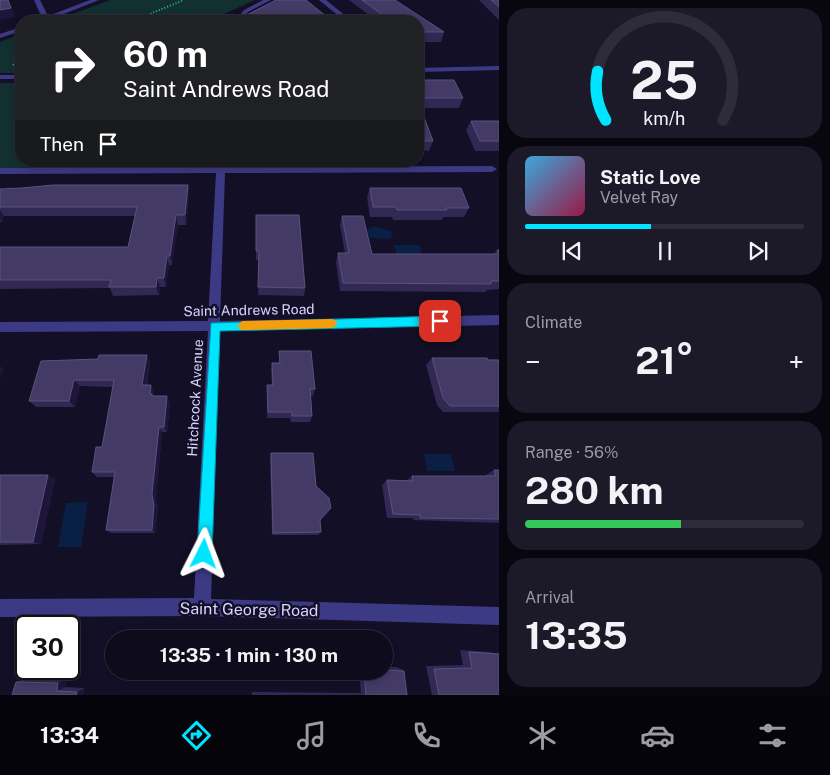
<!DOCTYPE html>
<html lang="en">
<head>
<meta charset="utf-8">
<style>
  body { margin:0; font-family:"Public Sans",sans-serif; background:#1c1929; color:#f1f3f6; height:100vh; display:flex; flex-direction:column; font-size:19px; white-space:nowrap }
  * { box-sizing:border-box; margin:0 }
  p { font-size:16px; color:#9b9ba3 }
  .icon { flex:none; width:28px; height:28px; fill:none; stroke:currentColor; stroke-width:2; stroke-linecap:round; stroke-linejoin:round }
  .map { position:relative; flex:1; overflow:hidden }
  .sheet { display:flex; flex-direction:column; gap:8px; padding:8px; background:#08060f; width:331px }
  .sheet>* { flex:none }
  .guide { position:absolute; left:15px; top:15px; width:409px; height:152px; border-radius:20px; box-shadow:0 2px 8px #0003,0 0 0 1px #2e2b3b; background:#202124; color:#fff; overflow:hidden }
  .speed { position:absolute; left:15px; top:615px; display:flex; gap:10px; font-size:25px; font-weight:700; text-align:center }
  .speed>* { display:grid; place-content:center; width:65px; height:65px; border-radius:50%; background:#0e0b1c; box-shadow:0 2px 8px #0003,0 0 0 1px #2e2b3b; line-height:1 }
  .speed .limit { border:2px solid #111; border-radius:8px; background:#fff; color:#111 }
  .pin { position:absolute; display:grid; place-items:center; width:42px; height:42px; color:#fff; margin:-21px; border-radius:10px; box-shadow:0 2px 8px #0006 }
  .me { position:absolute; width:55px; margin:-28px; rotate:3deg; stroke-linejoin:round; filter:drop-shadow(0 0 4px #0008) }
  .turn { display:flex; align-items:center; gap:18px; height:105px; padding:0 25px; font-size:22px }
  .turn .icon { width:65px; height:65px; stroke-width:2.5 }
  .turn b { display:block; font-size:35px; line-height:42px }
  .then { display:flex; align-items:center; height:48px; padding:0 25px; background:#0003; gap:10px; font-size:19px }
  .big { font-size:38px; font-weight:700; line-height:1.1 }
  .sheet .widget { flex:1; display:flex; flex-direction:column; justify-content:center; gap:8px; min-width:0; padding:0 18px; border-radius:20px; background:#1c1929 }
  .sheet .dial { align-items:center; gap:0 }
  .dial svg { height:130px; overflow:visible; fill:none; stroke:#2e2b3b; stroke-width:7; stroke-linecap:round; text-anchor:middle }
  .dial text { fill:#f1f3f6; stroke:none }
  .song { display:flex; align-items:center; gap:15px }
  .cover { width:60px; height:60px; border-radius:8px; background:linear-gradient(135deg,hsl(200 70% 55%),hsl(340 70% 35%)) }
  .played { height:5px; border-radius:2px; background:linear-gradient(90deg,#00e5ff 45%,#2e2b3b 45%) }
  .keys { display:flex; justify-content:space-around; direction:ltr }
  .heat { display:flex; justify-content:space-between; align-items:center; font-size:28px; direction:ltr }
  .charge { height:8px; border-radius:4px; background:linear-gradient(90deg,#34c759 56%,#2e2b3b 0) }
  .trip { position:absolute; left:105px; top:630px; width:288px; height:50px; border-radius:25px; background:#0e0b1c; box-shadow:0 2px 8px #0003,0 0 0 1px #2e2b3b; font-weight:700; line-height:50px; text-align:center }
  .tabs { display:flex; height:80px; justify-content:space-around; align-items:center; background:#06040b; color:#9b9ba3 }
  .tabs .icon { width:35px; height:35px }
  .tabs .current { color:#00e5ff }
  .tabs b { font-size:22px; color:#f1f3f6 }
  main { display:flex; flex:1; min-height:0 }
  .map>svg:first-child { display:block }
  .green { fill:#12302f }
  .water { fill:#0a1f44 }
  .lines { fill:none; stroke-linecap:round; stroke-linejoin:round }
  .path { stroke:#2fb8b0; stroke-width:2; stroke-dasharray:1 2; stroke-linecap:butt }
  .minor { fill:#3d3a85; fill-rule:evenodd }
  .wall { fill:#312854 }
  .shaded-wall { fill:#1d163a }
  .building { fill:#433a66; stroke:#5a527e }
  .route { fill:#00e5ff; stroke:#0095a6 }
  .slow { fill:#f59e0b }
  .labels { text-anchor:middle; stroke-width:5; stroke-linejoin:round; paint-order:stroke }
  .street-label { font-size:14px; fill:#d9d4ff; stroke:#130f26 }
  .near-street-label { font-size:16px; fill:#d9d4ff; stroke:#130f26 }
</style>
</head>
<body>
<main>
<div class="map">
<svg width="499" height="695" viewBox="0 0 499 695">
  <rect width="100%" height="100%" fill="#130f26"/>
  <g class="green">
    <polygon points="110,0 255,0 222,15 221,21 54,21"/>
    <polygon points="21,34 21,73 0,73 0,42"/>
    <polygon points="0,83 21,83 21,161 208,162 205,165 197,167 0,168"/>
  </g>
  <g class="water">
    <polygon points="374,226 391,231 393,236 389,239 371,238 367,234 368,229"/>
    <polygon points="394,245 419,245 423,256 397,256"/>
    <polygon points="424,454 451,454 455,471 427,471"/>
    <polygon points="88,502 81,547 58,547 66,503"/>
  </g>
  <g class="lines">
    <g class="path">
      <polyline points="141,21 152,13 184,0"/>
      <polyline points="13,65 21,56"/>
    </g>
    <g class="minor">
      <polygon points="34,0 40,0 48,16 90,0 99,0 46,21 38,21 42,18"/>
      <polygon points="263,0 271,0 248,12 241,21 235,21 244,10"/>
      <polygon points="319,0 326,0 352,21 345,21"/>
      <polygon points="21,27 21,31 0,38 0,34"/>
      <polygon points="499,66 499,70 418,72 418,68"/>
      <rect x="0" y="75" width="21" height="4"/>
      <polygon points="216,161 226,161 225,167 492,166 497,169 492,172 225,173 220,321 499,315 499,325 220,331 211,599 499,607 499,625 202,616 0,617 0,599 194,598 208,331 0,332 0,322 208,321 216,173 0,174 0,168 216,167"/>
    </g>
  </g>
  <g class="wall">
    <polygon points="349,0 395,0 444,32 441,42 418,42 418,21 377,21"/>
    <polygon points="479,0 499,0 499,20"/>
    <polygon points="418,80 463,98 459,108 420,108 433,141 429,151 418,150"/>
    <polygon points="471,121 499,121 499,151 475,151 466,130"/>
    <polygon points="188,185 189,194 186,225 178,225 172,265 169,265 166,287 160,287 159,295 113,296 110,288 0,289 0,247 128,247 135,216 4,216 2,222 0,222 0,189"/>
    <polygon points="370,188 469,208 464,217 444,217 442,220 393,220 392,217 370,217 367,197"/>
    <polygon points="256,215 305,288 304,296 258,295 259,260 256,260"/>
    <polygon points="342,216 372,254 494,254 497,250 499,250 499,289 487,290 485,292 340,291 336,262 338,253 345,253 340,225"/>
    <polygon points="279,351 315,389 313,396 311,396 312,416 310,422 291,422 290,418 267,418 267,385 272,385 271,371 272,363 279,363"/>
    <polygon points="147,355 150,362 147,385 154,392 153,396 170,403 167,432 162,432 156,498 158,508 155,533 111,533 106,530 114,477 97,477 92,472 102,447 113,387 80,386 75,407 36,407 29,401 98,359"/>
    <polygon points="432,358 499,360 499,412 443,412 437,405 426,365"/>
    <polygon points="271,453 320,520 321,532 318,535 272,535 270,458"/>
    <polygon points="494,470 499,470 499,523 414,520 413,518 387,518 382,485 387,480 406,481 412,476 486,476 486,475"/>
    <polygon points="0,475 55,479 41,544 0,545"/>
    <polygon points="460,650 489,652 499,654 499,695 432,695 426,666 463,665"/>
    <polygon points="384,667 397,667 404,671 407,695 252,695 252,692 361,693 359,671 384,671"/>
    <polygon points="26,678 67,679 65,687 84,688 83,695 12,695 16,682"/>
  </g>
  <g class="shaded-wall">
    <polygon points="9,0 15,17 0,20 0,10"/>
    <polygon points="188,185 189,194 186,225 185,215"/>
    <polygon points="0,210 4,216 2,222 0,219"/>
    <polygon points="176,215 178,225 172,265 170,256"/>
    <polygon points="167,256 169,265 166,287 164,278"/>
    <polygon points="157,278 160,287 159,295 156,287"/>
    <polygon points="147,355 150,362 145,392 142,385"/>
    <polygon points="0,366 4,369 0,379"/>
    <polygon points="74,380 80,386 75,407 69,401"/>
    <polygon points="151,385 154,392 153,397 155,401 150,394"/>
    <polygon points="167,396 170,403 167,432 164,427"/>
    <polygon points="159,427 162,432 156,498 158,508 155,533 152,530 152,494"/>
    <polygon points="48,475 55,479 41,544 33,542"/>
    <polygon points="67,679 65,687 57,691 58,683"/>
    <polygon points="84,688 83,695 76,695 77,692"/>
  </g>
  <g class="building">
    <polygon points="0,0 8,0 11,8 0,10"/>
    <polygon points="276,0 306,0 332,21 235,21"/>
    <polygon points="362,0 395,0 444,32 418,32 418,21 391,21"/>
    <polygon points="491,0 499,0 499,7"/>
    <polygon points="418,80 454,80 463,98 418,98"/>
    <polygon points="418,101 433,141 418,141"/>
    <polygon points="471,121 499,121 499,141 480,141"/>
    <polygon points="53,185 188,185 185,215 176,215 170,256 167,256 164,278 157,278 156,287 109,287 111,280 0,280 0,247 128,247 137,207 0,207 0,189 22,188"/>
    <polygon points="370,188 461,188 469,208 446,208 447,210 397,210 396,207 373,207"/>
    <polygon points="256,215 299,215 305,288 258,287 259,251 256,251"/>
    <polygon points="342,216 363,216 372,254 499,254 497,250 499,250 499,281 491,281 491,284 343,283 338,253 349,253"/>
    <polygon points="279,351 311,351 315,389 310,389 312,416 292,416 292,412 268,412 267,385 273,385 272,363 280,363"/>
    <polygon points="99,355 147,355 142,385 151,385 150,394 152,394 152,396 167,396 164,427 159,427 152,494 154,505 152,530 106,530 115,472 92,472 96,447 102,447 114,380 74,380 69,401 29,401 41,361 98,359"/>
    <polygon points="432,358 487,358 488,360 499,360 499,406 450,406 443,398"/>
    <polygon points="271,453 313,453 316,486 329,498 331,508 320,520 321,532 273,533"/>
    <polygon points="494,470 499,470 499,519 420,518 420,515 393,514 387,480 413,481 412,476 496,476"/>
    <polygon points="0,475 48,475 33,542 0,542"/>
    <polygon points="469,652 499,654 499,695 439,695 434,669 472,668"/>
    <polygon points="384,670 404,671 407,695 366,695 364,671 384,671"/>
    <polygon points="16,682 58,683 57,691 77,692 76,695 12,695"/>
  </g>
  <polygon class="route" points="440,316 446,321 440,326 220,331 212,554 210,559 204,561 199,559 197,554 211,323"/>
  <polygon class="slow" points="333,319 338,323 333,328 242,330 237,326 242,321"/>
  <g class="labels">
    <g class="street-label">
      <text transform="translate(249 310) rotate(-1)" y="5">Saint Andrews Road</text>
      <text transform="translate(195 398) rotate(-87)" y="5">Hitchcock Avenue</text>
    </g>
    <g class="near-street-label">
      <text transform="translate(249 609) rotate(1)" y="6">Saint George Road</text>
    </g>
  </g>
</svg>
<div class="speed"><div class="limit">30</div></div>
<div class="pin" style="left:440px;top:321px;background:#d93025"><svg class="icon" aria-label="arrive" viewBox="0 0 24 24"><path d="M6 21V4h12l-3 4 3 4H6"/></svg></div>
<svg class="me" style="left:204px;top:554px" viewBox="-20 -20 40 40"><path d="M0-17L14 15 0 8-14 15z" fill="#00e5ff" stroke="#fff" stroke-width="4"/></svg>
<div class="trip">13:35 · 1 min · 130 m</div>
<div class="guide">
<div class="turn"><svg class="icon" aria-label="right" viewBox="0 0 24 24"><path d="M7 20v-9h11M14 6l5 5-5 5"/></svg><div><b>60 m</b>Saint Andrews Road</div></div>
<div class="then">Then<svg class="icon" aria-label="arrive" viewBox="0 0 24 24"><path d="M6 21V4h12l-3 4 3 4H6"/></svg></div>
</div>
</div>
<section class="sheet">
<div class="widget dial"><svg viewBox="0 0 100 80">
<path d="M14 69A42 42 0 1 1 86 69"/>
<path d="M14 69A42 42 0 0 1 9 39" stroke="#00e5ff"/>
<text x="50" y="56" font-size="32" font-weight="700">25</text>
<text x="50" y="72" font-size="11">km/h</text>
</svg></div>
<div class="widget">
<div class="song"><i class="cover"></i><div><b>Static Love</b><p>Velvet Ray</p></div></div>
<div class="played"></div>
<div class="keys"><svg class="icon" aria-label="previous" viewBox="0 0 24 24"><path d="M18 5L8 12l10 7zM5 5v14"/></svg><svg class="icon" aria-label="pause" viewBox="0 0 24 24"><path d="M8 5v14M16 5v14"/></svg><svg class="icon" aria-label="next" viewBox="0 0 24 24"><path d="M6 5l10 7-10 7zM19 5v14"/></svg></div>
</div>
<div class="widget"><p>Climate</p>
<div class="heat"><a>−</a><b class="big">21°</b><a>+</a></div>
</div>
<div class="widget"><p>Range · 56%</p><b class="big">280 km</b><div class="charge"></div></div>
<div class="widget"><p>Arrival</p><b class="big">13:35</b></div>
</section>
</main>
<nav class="tabs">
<b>13:34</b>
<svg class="icon current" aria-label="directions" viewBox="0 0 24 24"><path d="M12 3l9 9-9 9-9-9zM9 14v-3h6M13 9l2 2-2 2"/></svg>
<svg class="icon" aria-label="music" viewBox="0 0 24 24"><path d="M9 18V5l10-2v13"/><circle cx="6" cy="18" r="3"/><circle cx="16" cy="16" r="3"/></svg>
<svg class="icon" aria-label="phone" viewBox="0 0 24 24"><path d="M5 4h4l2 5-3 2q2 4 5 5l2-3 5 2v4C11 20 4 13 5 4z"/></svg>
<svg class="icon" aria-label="climate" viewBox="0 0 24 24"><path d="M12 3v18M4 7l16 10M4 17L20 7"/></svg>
<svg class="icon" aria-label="car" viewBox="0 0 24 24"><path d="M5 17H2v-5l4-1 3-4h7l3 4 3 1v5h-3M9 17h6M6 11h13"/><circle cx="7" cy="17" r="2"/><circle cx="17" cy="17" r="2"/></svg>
<svg class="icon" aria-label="filters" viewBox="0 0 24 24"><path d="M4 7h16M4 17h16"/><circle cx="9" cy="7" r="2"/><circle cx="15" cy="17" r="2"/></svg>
</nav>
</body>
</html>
